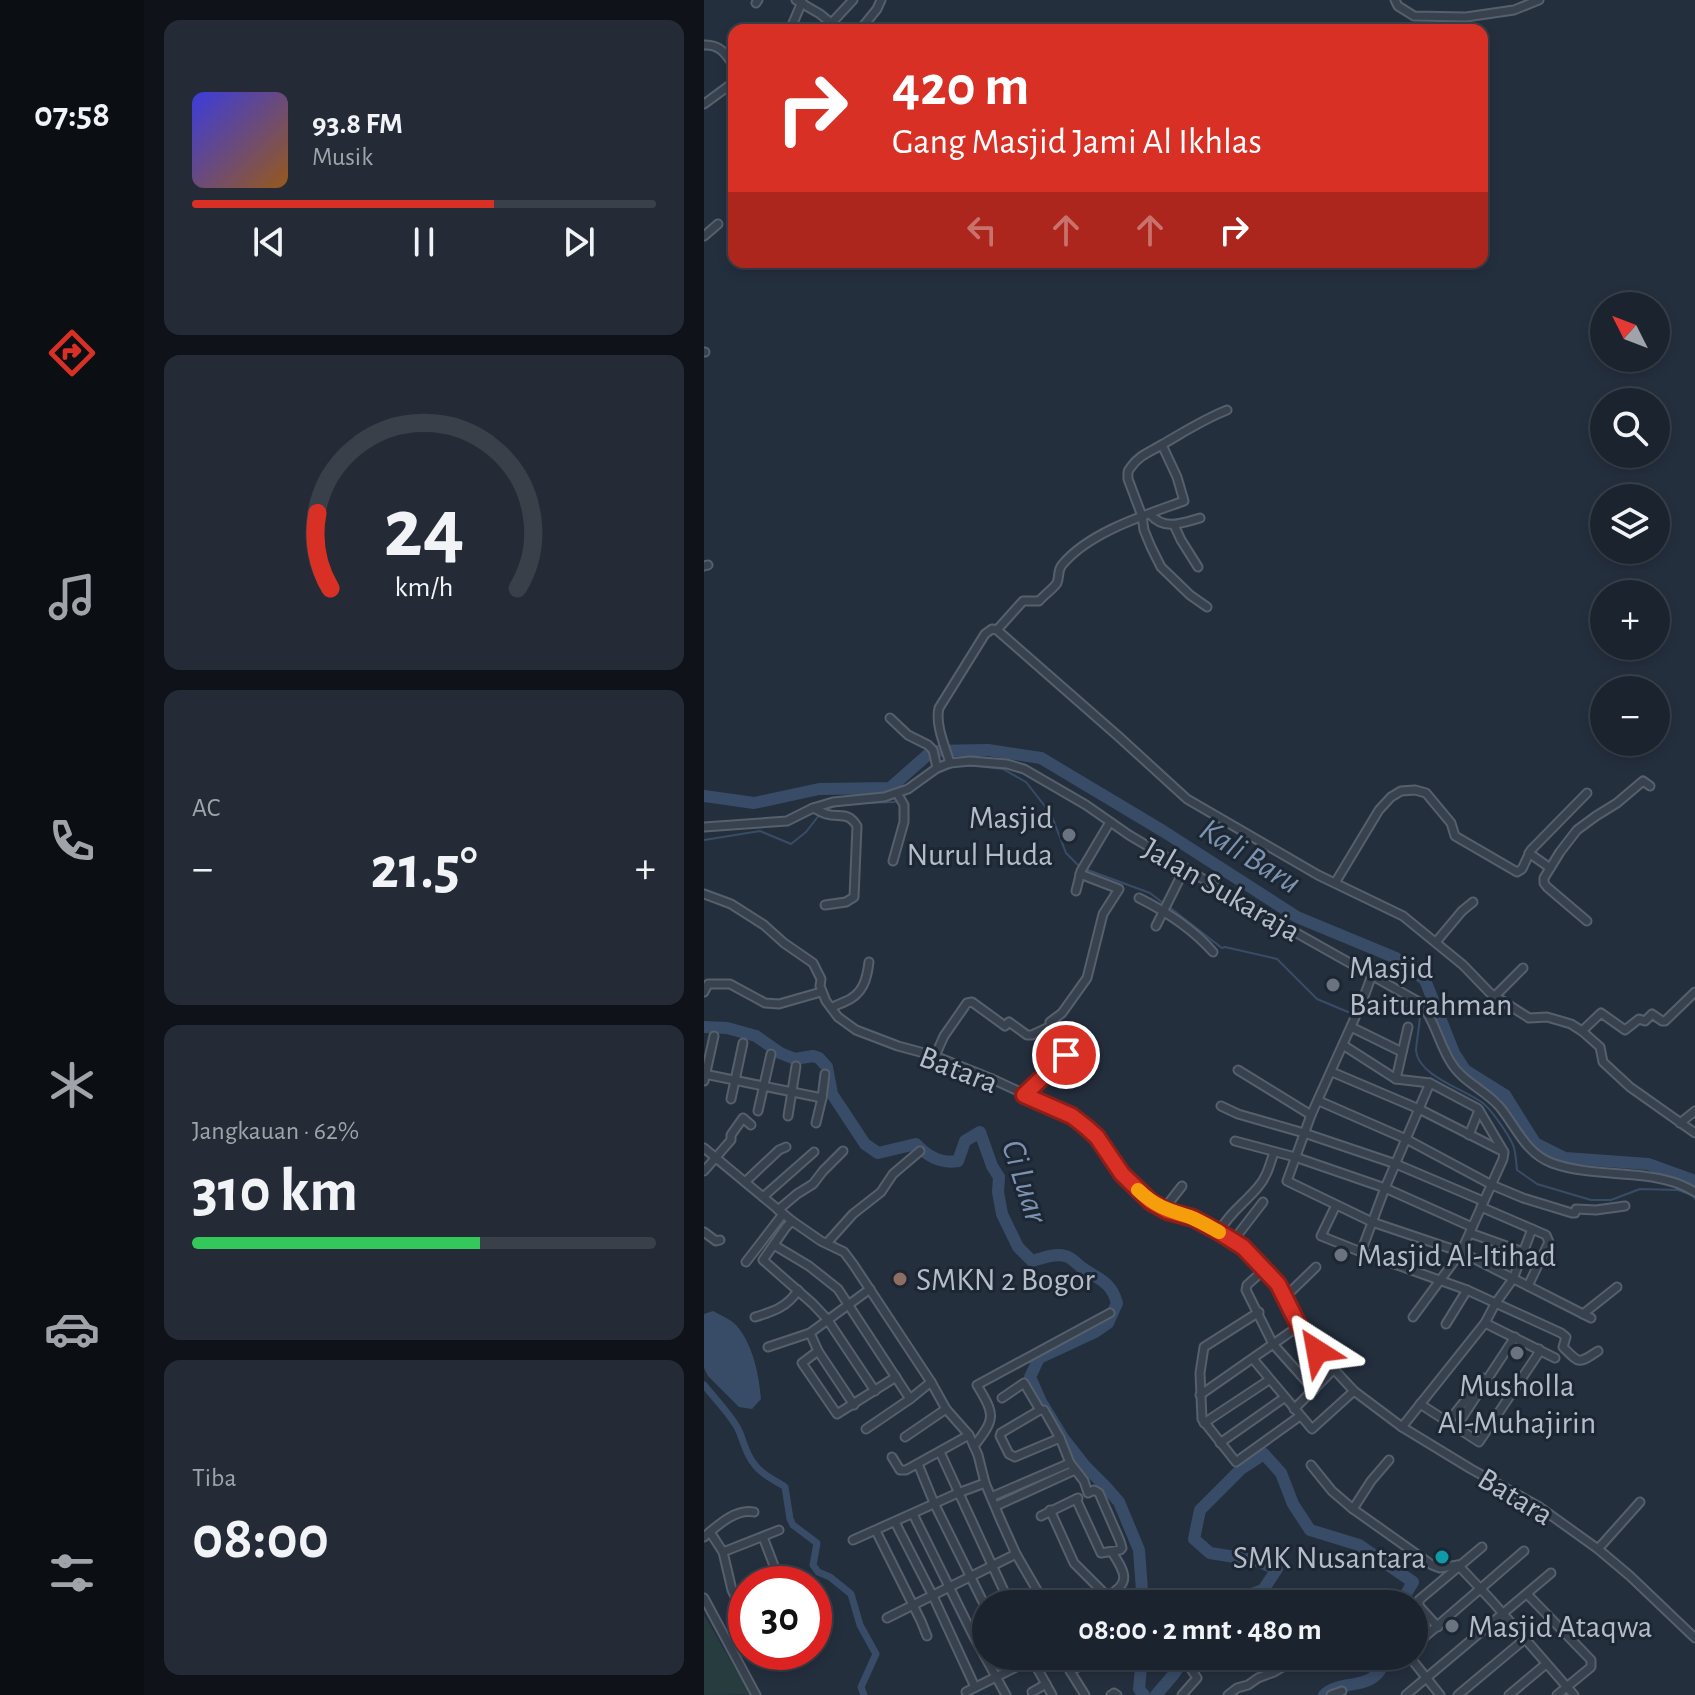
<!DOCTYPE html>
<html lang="id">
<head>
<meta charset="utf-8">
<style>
  body { margin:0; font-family:"Alegreya Sans",sans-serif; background:#242b36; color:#f1f3f6; height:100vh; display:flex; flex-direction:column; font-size:30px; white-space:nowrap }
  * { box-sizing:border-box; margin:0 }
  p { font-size:26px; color:#a0a4aa }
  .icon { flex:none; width:44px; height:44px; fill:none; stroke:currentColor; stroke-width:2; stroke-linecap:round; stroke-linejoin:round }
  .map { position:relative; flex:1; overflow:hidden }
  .details { display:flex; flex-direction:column; gap:20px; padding:20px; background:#0f1319; width:560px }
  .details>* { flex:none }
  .banner { position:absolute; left:24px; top:24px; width:760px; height:244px; border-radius:16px; box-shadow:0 4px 12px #0003,0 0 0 2px #39404a; background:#d93025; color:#fff; overflow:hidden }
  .needle { width:52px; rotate:312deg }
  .tools { position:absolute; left:886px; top:292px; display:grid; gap:16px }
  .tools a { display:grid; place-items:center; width:80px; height:80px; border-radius:50%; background:#1b232e; box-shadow:0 4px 12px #0003,0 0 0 2px #39404a; font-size:40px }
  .speed { position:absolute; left:24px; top:1566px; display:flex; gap:16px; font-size:40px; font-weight:700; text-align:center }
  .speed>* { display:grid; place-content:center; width:104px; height:104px; border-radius:50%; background:#1b232e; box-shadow:0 4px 12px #0003,0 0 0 2px #39404a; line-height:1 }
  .speed .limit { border:12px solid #d22; background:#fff; color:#111 }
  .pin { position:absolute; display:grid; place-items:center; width:68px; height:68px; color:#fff; margin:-34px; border:4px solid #fff; border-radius:50%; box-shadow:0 2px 8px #0007 }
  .me { position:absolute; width:88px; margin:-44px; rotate:326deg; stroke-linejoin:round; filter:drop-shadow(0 0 6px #0008) }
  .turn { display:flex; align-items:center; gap:28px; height:168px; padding:0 32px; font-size:36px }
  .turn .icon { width:104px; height:104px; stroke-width:2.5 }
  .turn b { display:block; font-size:56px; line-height:68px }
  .lanes { display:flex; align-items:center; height:76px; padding:0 32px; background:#0003; justify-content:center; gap:40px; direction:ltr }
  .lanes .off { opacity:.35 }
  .big { font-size:60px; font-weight:700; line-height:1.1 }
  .details .card { flex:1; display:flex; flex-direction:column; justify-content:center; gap:12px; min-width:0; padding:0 28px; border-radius:16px; background:#242b36 }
  .details .dial { align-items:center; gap:0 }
  .dial svg { height:208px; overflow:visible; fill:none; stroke:#39404a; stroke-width:7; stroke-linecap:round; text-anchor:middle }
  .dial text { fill:#f1f3f6; stroke:none }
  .song { display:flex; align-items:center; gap:24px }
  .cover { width:96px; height:96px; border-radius:12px; background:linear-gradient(135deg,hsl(240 70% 55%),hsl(30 70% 35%)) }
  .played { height:8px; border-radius:4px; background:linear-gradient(90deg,#d93025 65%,#39404a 65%) }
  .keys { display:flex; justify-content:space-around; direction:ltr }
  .heat { display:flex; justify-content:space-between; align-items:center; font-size:44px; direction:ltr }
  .charge { height:12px; border-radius:6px; background:linear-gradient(90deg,#34c759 62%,#39404a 0) }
  .trip { position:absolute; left:268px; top:1590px; width:456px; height:80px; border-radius:40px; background:#1b232e; box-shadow:0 4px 12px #0003,0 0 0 2px #39404a; font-weight:700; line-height:80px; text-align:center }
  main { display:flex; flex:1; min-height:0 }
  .dock { display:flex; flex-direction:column; width:144px; justify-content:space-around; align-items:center; background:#0b0e12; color:#a0a4aa }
  .dock .icon { width:56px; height:56px }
  .dock .active { color:#d93025 }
  .dock b { font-size:36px; color:#f1f3f6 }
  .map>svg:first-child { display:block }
  .green { fill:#263c3f }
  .water { fill:#394c67 }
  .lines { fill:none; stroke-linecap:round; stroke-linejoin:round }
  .stream { stroke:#394c67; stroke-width:2 }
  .canal { stroke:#394c67; stroke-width:7 }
  .river { stroke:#394c67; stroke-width:12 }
  .minor-casing { stroke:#565f6c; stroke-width:11 }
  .minor { stroke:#38414e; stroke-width:7 }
  .route-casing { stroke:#8d1f18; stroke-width:20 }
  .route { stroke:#d93025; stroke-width:14 }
  .slow { stroke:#f59e0b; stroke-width:14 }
  .worship-dot { fill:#6b7280; stroke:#1d2633; stroke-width:3 }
  .education-dot { fill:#8d6e63; stroke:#1d2633; stroke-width:3 }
  .culture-dot { fill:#0f9aa8; stroke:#1d2633; stroke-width:3 }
  .labels { text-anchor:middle; stroke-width:6; stroke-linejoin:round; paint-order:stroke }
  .poi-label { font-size:32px; fill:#b4bcc9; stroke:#1d2633; text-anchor:start }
  .street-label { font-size:32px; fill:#b4bcc9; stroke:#1d2633 }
  .water-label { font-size:34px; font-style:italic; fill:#7c92b1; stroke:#1d2633 }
</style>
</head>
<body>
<main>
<nav class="dock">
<b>07:58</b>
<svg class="icon active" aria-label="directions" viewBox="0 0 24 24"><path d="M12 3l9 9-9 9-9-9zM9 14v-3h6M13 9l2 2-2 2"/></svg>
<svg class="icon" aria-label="music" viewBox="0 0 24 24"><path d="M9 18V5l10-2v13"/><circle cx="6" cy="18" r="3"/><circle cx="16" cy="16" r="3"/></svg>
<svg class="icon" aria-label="phone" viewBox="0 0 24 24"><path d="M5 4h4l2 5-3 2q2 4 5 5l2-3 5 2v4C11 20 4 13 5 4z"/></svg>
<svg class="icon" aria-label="climate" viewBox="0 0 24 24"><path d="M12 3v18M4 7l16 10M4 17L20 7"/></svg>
<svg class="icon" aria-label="car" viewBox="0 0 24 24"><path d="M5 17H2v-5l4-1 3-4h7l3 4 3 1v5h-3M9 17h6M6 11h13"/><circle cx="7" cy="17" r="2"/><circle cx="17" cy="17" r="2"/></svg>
<svg class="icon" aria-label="filters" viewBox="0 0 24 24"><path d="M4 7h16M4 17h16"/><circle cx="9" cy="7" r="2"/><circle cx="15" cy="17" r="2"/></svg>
</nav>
<section class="details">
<div class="card">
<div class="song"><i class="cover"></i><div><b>93.8 FM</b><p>Musik</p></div></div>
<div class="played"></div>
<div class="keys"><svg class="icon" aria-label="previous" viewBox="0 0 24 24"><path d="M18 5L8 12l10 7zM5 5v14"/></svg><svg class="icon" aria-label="pause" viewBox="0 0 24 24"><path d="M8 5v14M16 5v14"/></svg><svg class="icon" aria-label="next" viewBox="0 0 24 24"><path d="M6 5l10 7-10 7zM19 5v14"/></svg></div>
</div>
<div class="card dial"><svg viewBox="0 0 100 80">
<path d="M14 69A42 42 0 1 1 86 69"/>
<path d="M14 69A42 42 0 0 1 9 40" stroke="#d93025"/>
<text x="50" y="56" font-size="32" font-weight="700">24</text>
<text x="50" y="72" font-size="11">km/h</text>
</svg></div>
<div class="card"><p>AC</p>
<div class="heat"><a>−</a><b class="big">21.5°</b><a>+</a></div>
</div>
<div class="card"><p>Jangkauan · 62%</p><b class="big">310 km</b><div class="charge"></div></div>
<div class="card"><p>Tiba</p><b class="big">08:00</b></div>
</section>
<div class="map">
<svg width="991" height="1695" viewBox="0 0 991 1695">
  <rect width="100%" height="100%" fill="#242f3e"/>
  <polygon class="green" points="0,1615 46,1694 0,1695"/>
  <path class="water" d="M9,1311C16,1315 26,1319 32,1325C49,1344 55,1375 57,1399L48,1409L35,1407L4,1376L0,1368V1314Z"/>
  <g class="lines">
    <g class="stream">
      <polyline points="211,788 234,773 250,766 273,766 299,769 322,782 347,814 362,853 375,866"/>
      <polyline points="155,803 190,802 192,801"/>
      <polyline points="120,809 141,804"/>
      <polyline points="0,840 56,831 87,844 102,832 116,814"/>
      <polyline points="381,869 446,893 459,903"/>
      <polyline points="464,906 518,948 521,947 573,959 613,999 644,1012 650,1011"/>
      <path d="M656,1011C678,1007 697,996 716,1014C716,1024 712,1044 712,1051C715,1077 763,1090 780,1104C788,1111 805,1135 809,1145C812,1152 812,1162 813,1170L833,1184L887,1200H907L936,1189L974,1190L988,1195L991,1199"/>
    </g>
    <path class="canal" d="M0,1385C10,1398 29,1417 35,1431C40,1442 42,1455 51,1465C59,1476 71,1480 81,1487L86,1519L89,1525L113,1543L109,1565L114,1572L126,1577L147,1594L156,1625L172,1654L157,1687L160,1695"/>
    <g class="river">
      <polyline points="0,796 50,803 115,789 186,788 228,751 284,750 337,758 459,831 593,917 692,958 721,980 750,1053 761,1070 801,1095 831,1143 861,1158 944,1164 991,1181"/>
      <path d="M0,1027L23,1028L52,1036L76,1053L91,1059L109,1056L115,1058L123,1067L128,1094L161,1144L174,1153L212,1144C224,1157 237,1164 254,1161L261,1141L276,1132L288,1166L295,1177L294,1192L298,1214L314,1247L328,1261C338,1258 351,1253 361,1256C367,1257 372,1263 377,1267C394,1279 407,1281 413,1303L404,1323L391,1332L335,1358L326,1377L337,1402L359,1438L381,1466L401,1486L415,1502L435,1550L439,1604"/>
      <polyline points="520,1604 559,1590 573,1569 550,1560 506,1553 490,1539 496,1510 537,1469 560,1454 577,1473 589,1504 606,1530 655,1545 709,1582 696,1604"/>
      <polyline points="438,1656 435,1689 440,1695"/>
      <polyline points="452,1695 470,1674 482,1656"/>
      <path d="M620,1695C633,1681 660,1689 674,1673C678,1668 681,1661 685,1656"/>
    </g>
    <defs>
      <g id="minor">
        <polyline points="92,0 116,14 127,23"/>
        <polyline points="691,0 694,6 710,16 762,17 810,10 835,0"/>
        <polyline points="52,3 54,0"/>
        <polyline points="86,30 98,2"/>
        <polyline points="121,30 149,0"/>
        <polyline points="156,30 173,9 177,0"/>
        <path d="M0,45C16,44 22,54 30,66"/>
        <polyline points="0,104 30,82"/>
        <polyline points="0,236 14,224"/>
        <polyline points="0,352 1,352"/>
        <path d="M446,514C460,531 478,523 496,518"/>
        <polyline points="470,525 477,540 494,567"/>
        <polyline points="0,566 4,565"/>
        <path d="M503,607L486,595L457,567L447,547L440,530L438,516L424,479C424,472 423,472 427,467C435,455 448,451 459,444C480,432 500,419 523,410"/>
        <path d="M293,630L319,601H335C340,595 349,589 353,583C356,576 353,571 358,565C385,532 441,515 480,501L473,477L458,445"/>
        <polyline points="186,718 204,735 224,745 229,750 233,768"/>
        <path d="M246,763C241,746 231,725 235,708L281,634L288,629L293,630L414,736L483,799L614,875L699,916L759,965L786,993L825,1018L843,1017L867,1024L878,1031L896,1047L899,1062L926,1087L991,1133"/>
        <path d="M109,808C114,810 118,813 122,814C136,818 144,811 153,826L150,897L142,902L121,905"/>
        <path d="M0,827L83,821L109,808L129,802L180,797L204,789L233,768L246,763L266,761L303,764L320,769L382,805L425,835L543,905L715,1002C731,1020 734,1041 746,1061C758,1082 780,1089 795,1106C812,1126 821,1153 848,1163C887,1177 930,1170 969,1182C976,1184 984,1188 991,1192"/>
        <polyline points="825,853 846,868"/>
        <polyline points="189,861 200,822 200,805 193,793"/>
        <polyline points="631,883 675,810 687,797 697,791 711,790 722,793 747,823 751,836 813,872 818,869 827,850 883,793"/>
        <polyline points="372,891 377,871 406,822"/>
        <polyline points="0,894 27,904 60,925 80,943 109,963 117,979 116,986 122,1001 134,1017 152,1030 194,1046 231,1056 286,1078 368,1116 393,1137 418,1174 447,1202 463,1211 489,1218 515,1232 539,1247 561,1269 574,1284 595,1326 613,1351 650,1391 698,1427 767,1469 834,1506 894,1549 926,1576 991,1638"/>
        <path d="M435,898C463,912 488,928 509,952"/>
        <polyline points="883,921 843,887 840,883 840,878 856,852 873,830 892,816 913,803 939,781 946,786"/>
        <polyline points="452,926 481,868"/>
        <polyline points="732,942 758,911 769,902"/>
        <polyline points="668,975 658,1002 607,1115 583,1181 668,1222 757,1252 887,1318"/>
        <polyline points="0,992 4,984 26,984 61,1003 75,1004 117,992"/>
        <polyline points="791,996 819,968"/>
        <path d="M128,1008C131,1005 136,1004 140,1002C159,995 163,979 165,962"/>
        <polyline points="647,1027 698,1052"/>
        <polyline points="878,1031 897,1013 921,1030 935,1019 941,1021 948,1014 958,1021 961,1021 991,992"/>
        <polyline points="639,1045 692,1079 726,1083 773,1108 775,1110 765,1135"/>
        <polyline points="362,1055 346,1022 358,1013 383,978 399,914 415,889 376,874"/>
        <polyline points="231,1056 240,1036 263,1003 268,1002 301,1026 305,1022 323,1035 328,1035 347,1026"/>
        <polyline points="534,1070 607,1115"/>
        <polyline points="628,1072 715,1109 798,1151"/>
        <polyline points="0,1074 118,1098"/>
        <polyline points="692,1079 704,1027"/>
        <polyline points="0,1081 10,1036"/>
        <path d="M726,1083L681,1188L657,1252L763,1290L857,1333L862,1337L859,1347C876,1364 874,1364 894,1351"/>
        <polyline points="320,1095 357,1059 375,1047"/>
        <polyline points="27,1099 39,1043"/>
        <polyline points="615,1101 702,1139 788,1185 819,1198 868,1213 871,1213 872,1209 892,1210 921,1206"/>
        <polyline points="517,1106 534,1114 600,1133 692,1164 779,1201"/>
        <polyline points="54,1111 67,1054"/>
        <polyline points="84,1116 92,1066"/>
        <polyline points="112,1123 118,1098 121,1074"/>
        <polyline points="976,1123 991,1111"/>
        <polyline points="531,1141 591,1157 681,1188 768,1227"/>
        <polyline points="0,1148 88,1221 117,1241 140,1252 149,1264 227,1382 242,1409 265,1435 274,1455 281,1483 298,1523 312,1554 341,1604"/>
        <polyline points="0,1171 27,1140 27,1135 39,1118 47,1125"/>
        <polyline points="41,1182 75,1150 82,1147"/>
        <polyline points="59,1197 110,1152"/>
        <polyline points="632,1205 617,1236 657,1252"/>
        <polyline points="460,1209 478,1186"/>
        <polyline points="74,1210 93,1194 109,1184 119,1171 139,1151"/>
        <polyline points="88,1221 82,1227 59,1260 109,1304 123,1319 171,1391"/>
        <polyline points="0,1232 12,1241 16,1240"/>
        <path d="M515,1232C525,1213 541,1203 554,1187C563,1177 566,1164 570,1152"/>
        <polyline points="766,1233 819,1252"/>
        <polyline points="529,1241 559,1202"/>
        <polyline points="123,1243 149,1214 177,1192 189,1174 216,1151"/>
        <polyline points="70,1245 105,1266 134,1289 206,1399"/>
        <polyline points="42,1262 79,1214"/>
        <polyline points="561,1269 543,1285 542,1290 569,1344 610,1390"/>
        <polyline points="824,1286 845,1242 842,1235 828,1229"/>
        <polyline points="581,1297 612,1267"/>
        <polyline points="555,1312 500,1347 496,1373 498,1419 532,1462 596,1416"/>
        <polyline points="879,1314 913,1287"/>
        <path d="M51,1317C68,1312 84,1307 94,1290"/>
        <polyline points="709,1317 757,1252 799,1159 800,1152 775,1110"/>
        <polyline points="781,1323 851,1358"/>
        <polyline points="742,1324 763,1290"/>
        <polyline points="64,1347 106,1333"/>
        <polyline points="114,1351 98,1363 133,1414 192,1377"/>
        <polyline points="549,1359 608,1429 650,1391"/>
        <polyline points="496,1395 595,1326"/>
        <polyline points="298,1398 320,1383 336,1410 340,1410 356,1438 366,1463 380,1481 384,1493 390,1490 395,1493 416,1541 418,1548 416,1550 397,1553 372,1499"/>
        <polyline points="716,1404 775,1442 836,1351 835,1349"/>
        <polyline points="150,1405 114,1351 106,1333 166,1289"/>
        <polyline points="590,1409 629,1370"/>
        <polyline points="336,1410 297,1433 296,1436 305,1454 311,1457 356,1438"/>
        <polyline points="744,1422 779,1378"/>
        <polyline points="500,1423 565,1380"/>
        <polyline points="698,1427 781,1323 791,1304 809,1279 828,1229 777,1207"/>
        <polyline points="752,1427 811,1337"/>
        <polyline points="162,1429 206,1399 227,1382"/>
        <polyline points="201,1437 242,1409"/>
        <polyline points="516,1443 580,1398"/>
        <path d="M270,1446C292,1418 291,1415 273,1385L406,1313"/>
        <polyline points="236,1452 306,1604"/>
        <polyline points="188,1457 196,1470 202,1470 265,1435"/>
        <polyline points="214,1464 230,1503 282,1608"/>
        <polyline points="607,1465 628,1491 649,1509 728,1565 736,1568 754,1565"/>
        <polyline points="287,1497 366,1463"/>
        <polyline points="292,1506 371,1470"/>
        <polyline points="649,1509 667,1481 685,1460"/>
        <path d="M346,1510L370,1563L403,1596C429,1583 420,1571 408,1552"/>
        <polyline points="209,1514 269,1635 302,1695"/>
        <polyline points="337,1516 374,1498"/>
        <polyline points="191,1522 229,1596 271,1687"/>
        <polyline points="172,1531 217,1621 223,1636"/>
        <polyline points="6,1532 19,1552 28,1590 42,1619"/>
        <path d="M0,1537C14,1525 32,1508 50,1512"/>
        <polyline points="59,1537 77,1584"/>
        <polyline points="149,1540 254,1493 281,1483"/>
        <polyline points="894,1549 936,1502"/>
        <polyline points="19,1552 75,1530"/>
        <polyline points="754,1565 788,1601 870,1695"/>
        <polyline points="823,1594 887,1660 887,1667 853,1695"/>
        <polyline points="0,1598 52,1695"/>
        <polyline points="183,1618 312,1554"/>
        <polyline points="734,1627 715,1606 715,1600 778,1547"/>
        <polyline points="710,1646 820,1551"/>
        <polyline points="305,1656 310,1667"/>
        <polyline points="329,1656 328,1659 348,1695"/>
        <polyline points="360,1656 366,1671 381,1695"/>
        <polyline points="705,1656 736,1695"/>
        <polyline points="366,1671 395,1656"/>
        <polyline points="262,1692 328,1659"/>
        <polyline points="328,1692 342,1684"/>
        <polyline points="407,1695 410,1693 413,1695"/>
        <polyline points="478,1695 493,1678 487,1669"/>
        <polyline points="524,1695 533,1688 544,1685 554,1678 570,1672 592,1659"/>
        <polyline points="627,1695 638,1691"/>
        <polyline points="702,1695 847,1573"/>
        <polyline points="754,1695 821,1639"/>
        <polyline points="805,1695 842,1664"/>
      </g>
    </defs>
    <use href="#minor" class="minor-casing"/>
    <use href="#minor" class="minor"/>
  </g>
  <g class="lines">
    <defs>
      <polyline id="route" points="362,1055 320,1095 368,1116 382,1127 393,1137 418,1174 447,1202 463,1211 489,1218 515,1232 539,1247 574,1284 595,1326 613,1351"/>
    </defs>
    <use href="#route" class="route-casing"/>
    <use href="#route" class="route"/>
    <path class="slow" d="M434,1190C452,1207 464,1210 486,1217C496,1221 506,1227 515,1232"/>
  </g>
  <g class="worship-dot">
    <circle cx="365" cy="835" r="8"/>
    <circle cx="629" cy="985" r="8"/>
    <circle cx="637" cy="1255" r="8"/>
    <circle cx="813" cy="1353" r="8"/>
    <circle cx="748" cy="1626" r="8"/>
  </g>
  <circle class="education-dot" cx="196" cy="1279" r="8"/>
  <circle class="culture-dot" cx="738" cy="1557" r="8"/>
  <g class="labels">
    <g class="poi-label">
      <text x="349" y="828" text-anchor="end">Masjid<tspan x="349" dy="37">Nurul Huda</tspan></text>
      <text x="645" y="978">Masjid<tspan x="645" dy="37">Baiturahman</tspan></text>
      <text x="653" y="1266">Masjid Al-Itihad</text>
      <text x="212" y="1290">SMKN 2 Bogor</text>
      <text x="813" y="1396" text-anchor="middle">Musholla<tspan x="813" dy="37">Al-Muhajirin</tspan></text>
      <text x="722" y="1568" text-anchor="end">SMK Nusantara</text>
      <text x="764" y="1637">Masjid Ataqwa</text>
    </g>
    <g class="street-label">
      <text transform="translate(518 889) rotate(30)" y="11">Jalan Sukaraja</text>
      <text transform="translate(255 1069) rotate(21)" y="11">Batara</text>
      <text transform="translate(812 1496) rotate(31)" y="11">Batara</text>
    </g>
    <g class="water-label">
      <text transform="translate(547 855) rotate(32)" y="12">Kali Baru</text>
      <text transform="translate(322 1181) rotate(72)" y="12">Ci Luar</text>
    </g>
  </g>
</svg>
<div class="tools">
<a><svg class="needle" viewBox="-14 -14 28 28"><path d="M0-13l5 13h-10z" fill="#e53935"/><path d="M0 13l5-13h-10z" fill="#a0a4aa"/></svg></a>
<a><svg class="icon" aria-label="search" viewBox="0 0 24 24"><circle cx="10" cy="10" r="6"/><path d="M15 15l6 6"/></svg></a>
<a><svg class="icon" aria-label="layers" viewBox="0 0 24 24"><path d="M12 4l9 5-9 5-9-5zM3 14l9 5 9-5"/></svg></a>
<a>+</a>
<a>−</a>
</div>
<div class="speed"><div class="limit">30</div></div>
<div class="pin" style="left:362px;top:1055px;background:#d93025"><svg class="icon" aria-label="arrive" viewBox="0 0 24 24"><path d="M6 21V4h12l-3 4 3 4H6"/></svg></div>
<svg class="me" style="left:613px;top:1351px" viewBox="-20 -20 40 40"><path d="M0-17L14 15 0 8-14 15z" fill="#d93025" stroke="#fff" stroke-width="4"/></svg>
<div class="trip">08:00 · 2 mnt · 480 m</div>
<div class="banner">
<div class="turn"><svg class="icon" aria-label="right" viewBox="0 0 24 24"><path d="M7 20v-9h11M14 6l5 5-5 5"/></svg><div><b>420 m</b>Gang Masjid Jami Al Ikhlas</div></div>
<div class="lanes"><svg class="icon off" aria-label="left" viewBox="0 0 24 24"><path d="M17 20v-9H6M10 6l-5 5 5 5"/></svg><svg class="icon off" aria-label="ahead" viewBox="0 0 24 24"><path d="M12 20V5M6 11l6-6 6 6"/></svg><svg class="icon off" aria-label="ahead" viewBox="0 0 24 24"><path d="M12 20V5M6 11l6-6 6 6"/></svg><svg class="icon" aria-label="right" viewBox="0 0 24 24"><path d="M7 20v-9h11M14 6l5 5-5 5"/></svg></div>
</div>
</div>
</main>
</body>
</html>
